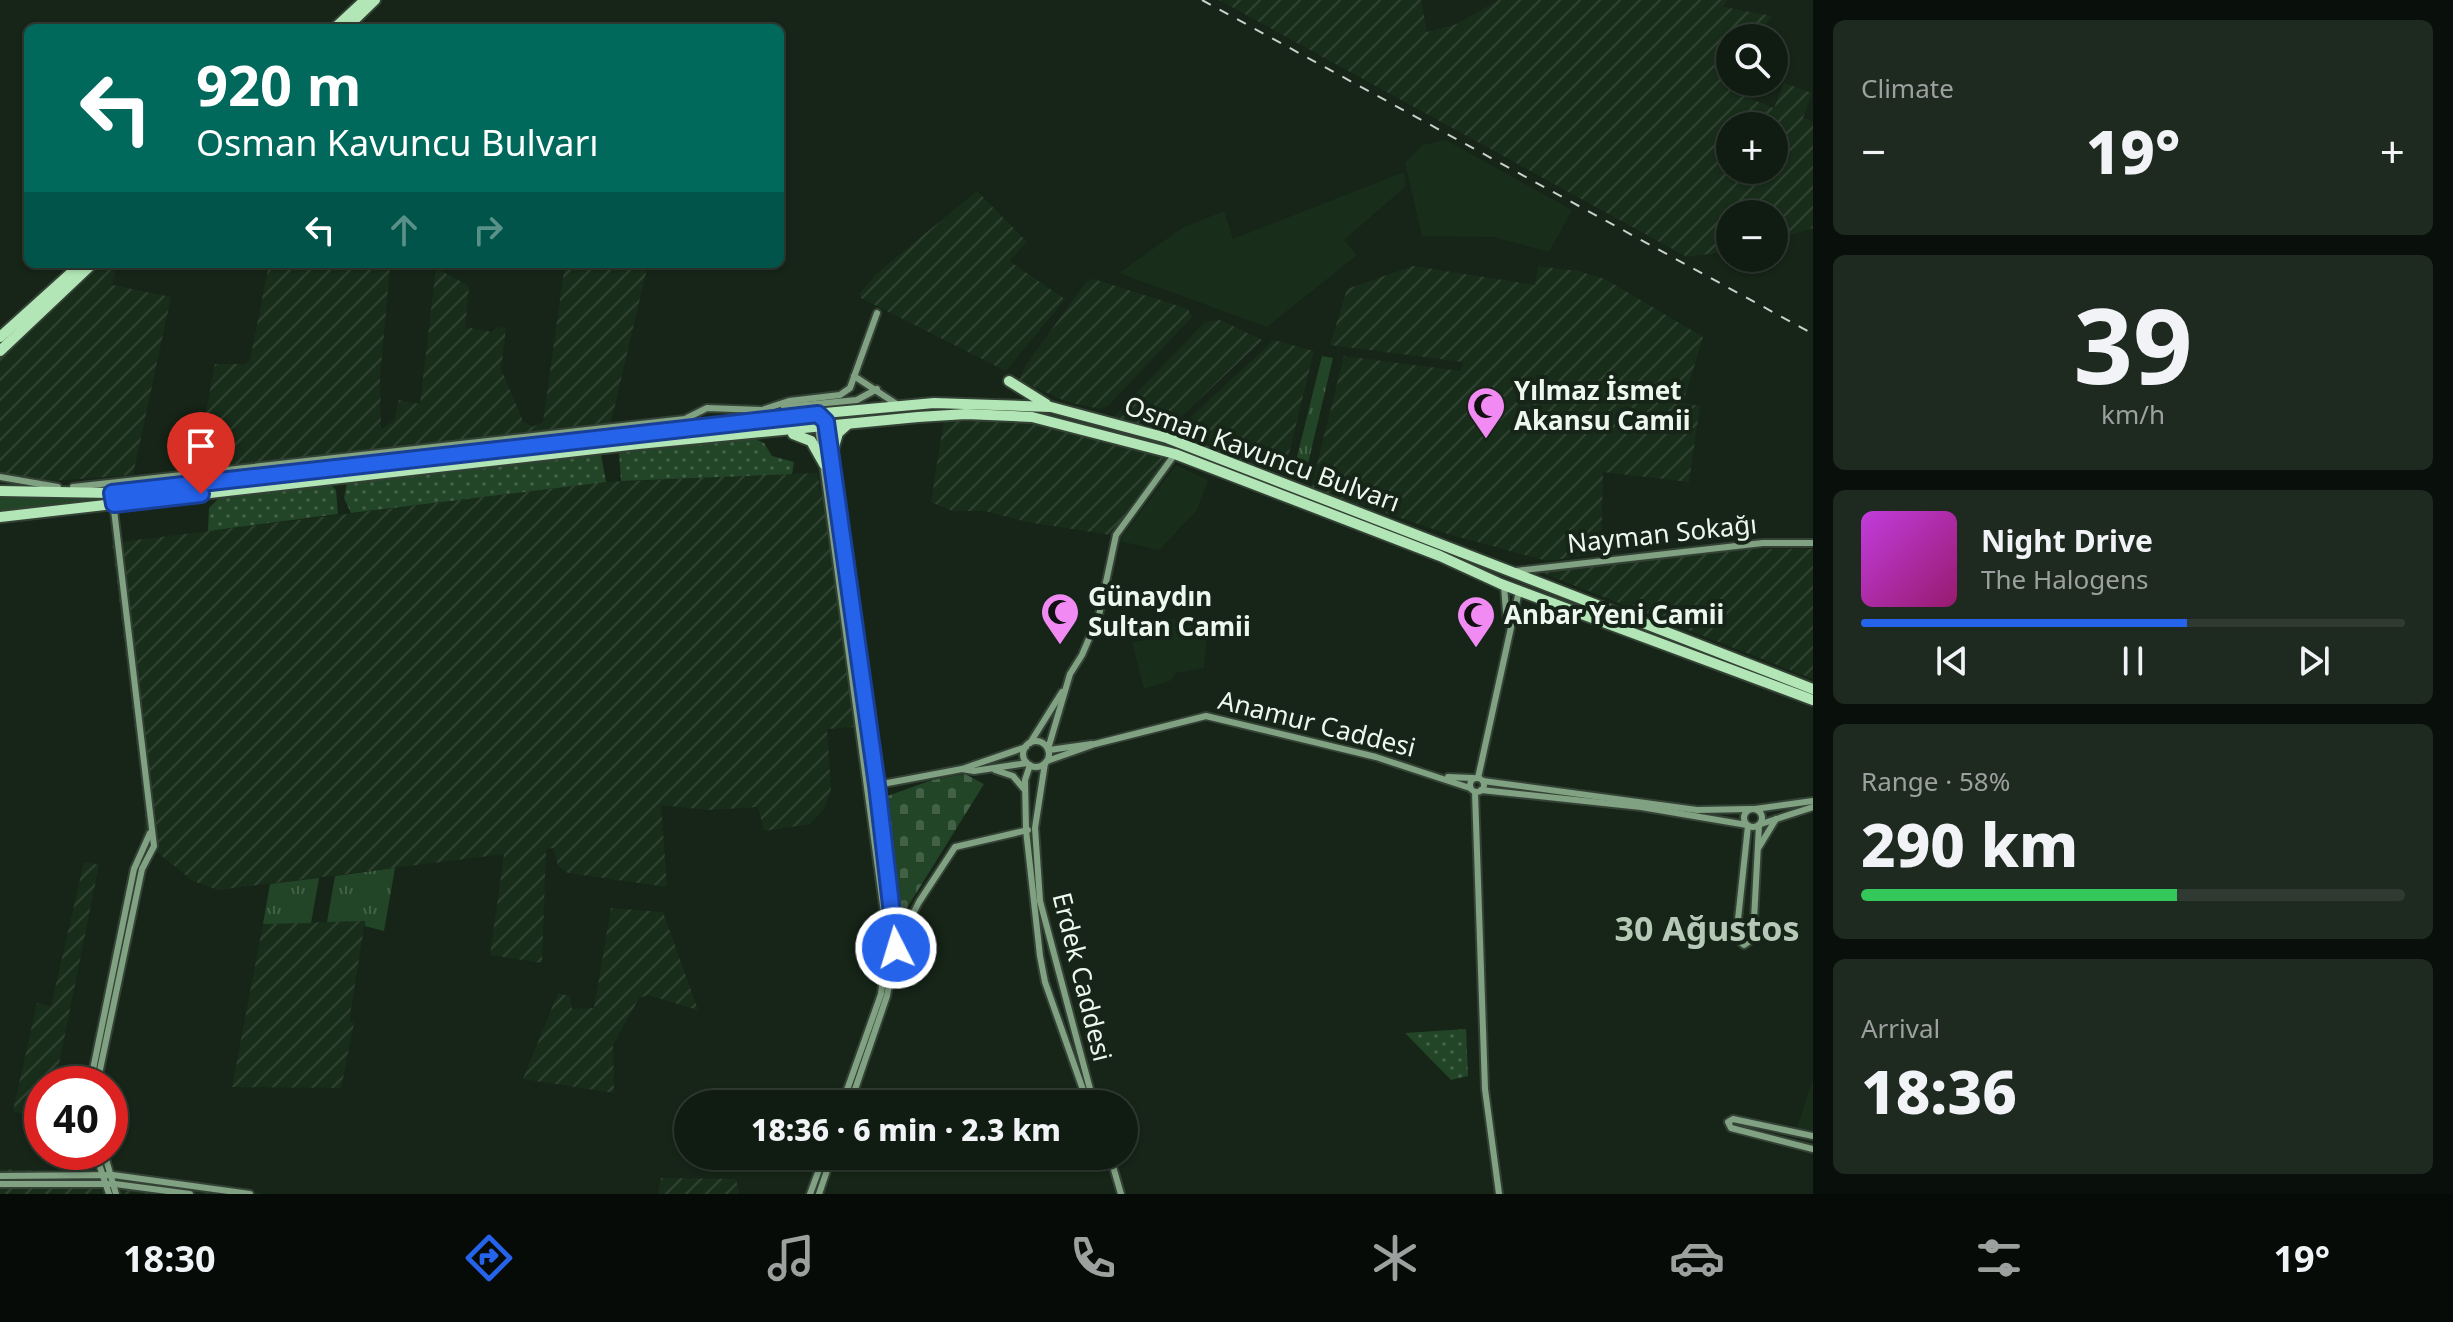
<!DOCTYPE html>
<html lang="en">
<head>
<meta charset="utf-8">
<style>
  body { margin:0; font-family:"Noto Sans",sans-serif; background:#1e2920; color:#f1f3f6; height:100vh; display:flex; flex-direction:column; font-size:30px; white-space:nowrap }
  * { box-sizing:border-box; margin:0 }
  p { font-size:26px; color:#9ca19f }
  .icon { flex:none; width:44px; height:44px; fill:none; stroke:currentColor; stroke-width:2; stroke-linecap:round; stroke-linejoin:round }
  .map { position:relative; flex:1; overflow:hidden }
  .drawer { display:flex; flex-direction:column; gap:20px; padding:20px; background:#090f0a; width:640px }
  .drawer>* { flex:none }
  .hud { position:absolute; left:24px; top:24px; width:760px; height:244px; border-radius:12px; box-shadow:0 2px 6px #0004,0 0 0 2px #303a32; background:#00695c; color:#fff; overflow:hidden }
  .buttons { position:absolute; left:1716px; top:24px; display:grid; gap:16px }
  .buttons a { display:grid; place-items:center; width:72px; height:72px; border-radius:50%; background:#101c12; box-shadow:0 2px 6px #0004,0 0 0 2px #303a32; font-size:40px }
  .speed { position:absolute; left:24px; top:1066px; display:flex; gap:16px; font-size:40px; font-weight:700; text-align:center }
  .speed>* { display:grid; place-content:center; width:104px; height:104px; border-radius:50%; background:#101c12; box-shadow:0 2px 6px #0004,0 0 0 2px #303a32; line-height:1 }
  .speed .limit { border:12px solid #d22; background:#fff; color:#111 }
  .pin { position:absolute; display:grid; place-items:center; width:68px; height:68px; color:#fff; margin:-82px -34px; border-radius:50% 50% 50% 0; rotate:-45deg; box-shadow:0 0 8px #0007 }
  .pin .icon { rotate:45deg }
  .me { position:absolute; width:88px; margin:-44px; rotate:355deg; stroke-linejoin:round; filter:drop-shadow(0 0 6px #0008) }
  .turn { display:flex; align-items:center; gap:28px; height:168px; padding:0 40px; font-size:36px }
  .turn .icon { width:104px; height:104px; stroke-width:2.5 }
  .turn b { display:block; font-size:56px; line-height:68px }
  .lanes { display:flex; align-items:center; height:76px; padding:0 40px; background:#0003; justify-content:center; gap:40px; direction:ltr }
  .lanes .off { opacity:.35 }
  .big { font-size:60px; font-weight:800; line-height:1.1 }
  .drawer .widget { flex:1; display:flex; flex-direction:column; justify-content:center; gap:12px; min-width:0; padding:0 28px; border-radius:12px; background:#1e2920 }
  .drawer .dial { align-items:center; gap:0 }
  .dial b { font-size:104px; line-height:1 }
  .song { display:flex; align-items:center; gap:24px }
  .cover { width:96px; height:96px; border-radius:12px; background:linear-gradient(135deg,hsl(290 70% 55%),hsl(320 70% 35%)) }
  .played { height:8px; border-radius:4px; background:linear-gradient(90deg,#2563eb 60%,#303a32 60%) }
  .keys { display:flex; justify-content:space-around; direction:ltr }
  .heat { display:flex; justify-content:space-between; align-items:center; font-size:44px; direction:ltr }
  .charge { height:12px; border-radius:6px; background:linear-gradient(90deg,#34c759 58%,#303a32 0) }
  .trip { position:absolute; left:674px; top:1090px; width:464px; height:80px; border-radius:40px; background:#101c12; box-shadow:0 2px 6px #0004,0 0 0 2px #303a32; font-weight:800; line-height:80px; text-align:center }
  .tabs { display:flex; height:128px; justify-content:space-around; align-items:center; background:#060b07; color:#9ca19f }
  .tabs .icon { width:56px; height:56px }
  .tabs .current { color:#2563eb }
  .tabs b { font-size:36px; color:#f1f3f6 }
  main { display:flex; flex:1; min-height:0 }
  .map>svg:first-child { display:block }
  .built { fill:#192d1b }
  .industrial { fill:url(#industrial-furrows); fill-rule:evenodd }
  .grass { fill:url(#grass-tufts) }
  .cemetery { fill:url(#cemetery-stones) }
  .park { fill:url(#park-dots) }
  .lines { fill:none; stroke-linecap:round; stroke-linejoin:round }
  .secondary-casing { stroke:#344236; stroke-width:10 }
  .highway-casing { stroke:#344236; stroke-width:14 }
  .secondary { stroke:#80a182; stroke-width:6 }
  .highway { stroke:#b2e6b6; stroke-width:10 }
  .rail { stroke:#c8d2c8; stroke-width:2; stroke-dasharray:10 10; stroke-linecap:butt }
  .route-casing { stroke:#184099; stroke-width:20 }
  .route { stroke:#2563eb; stroke-width:14 }
  .labels { text-anchor:middle; stroke-width:8; stroke-linejoin:round; paint-order:stroke }
  .poi-label { font-size:26px; font-weight:bold; fill:#eef7ee; stroke:#162518; text-anchor:start }
  .street-label { font-size:26px; fill:#eef7ee; stroke:#162518 }
  .district-label { font-size:34px; font-weight:bold; fill:#b6c9b7; stroke:#162518 }
</style>
</head>
<body>
<main>
<div class="map">
<svg width="1813" height="1194" viewBox="0 0 1813 1194">
  <defs>
    <pattern id="industrial-furrows" width="10" height="10" patternUnits="userSpaceOnUse" patternTransform="scale(2)"><rect width="10" height="10" fill="#192d1b"/><path d="M-1 1l2-2M0 10L10 0M9 11l2-2" fill="none" stroke="#304231"/></pattern>
    <pattern id="grass-tufts" width="24" height="20" patternUnits="userSpaceOnUse" patternTransform="scale(2)"><rect width="24" height="20" fill="#234527"/><path d="M3 7l-1-3M5 7V3M7 7l1-3M15 17l-1-3M17 17v-4M19 17l1-3" fill="none" stroke="#436147"/></pattern>
    <pattern id="cemetery-stones" width="16" height="16" patternUnits="userSpaceOnUse" patternTransform="scale(2)"><rect width="16" height="16" fill="#234527"/><path d="M2 7V4a2 2 0 0 1 4 0v3zM10 15v-3a2 2 0 0 1 4 0v3z" fill="#436147"/></pattern>
    <pattern id="park-dots" width="8" height="8" patternUnits="userSpaceOnUse" patternTransform="scale(2)"><rect width="8" height="8" fill="#234527"/><path d="M2 2h.1M6 6h.1" fill="none" stroke="#436147" stroke-width="1.8" stroke-linecap="round"/></pattern>
  </defs>
  <rect width="100%" height="100%" fill="#162518"/>
  <g class="built">
    <polygon points="1446,140 1572,210 1549,252 1494,237 1422,236 1405,163 1422,145"/>
    <polygon points="1404,172 1406,186 1344,240 1357,255 1267,327 1119,273 1182,228 1224,211 1233,239"/>
    <polygon points="1176,465 1208,480 1197,510 1159,550 1119,541"/>
    <polygon points="1163,618 1208,621 1204,668 1176,673 1170,681 1144,689 1132,642 1165,637"/>
    <polygon points="1813,1079 1813,1132 1798,1129 1798,1125"/>
  </g>
  <g class="industrial">
    <path d="M1219,0H1421L1427,32L1457,24L1499,0H1727L1723,7L1772,16L1757,38H1730V79L1724,88L1774,108L1784,83L1812,93L1803,118L1813,122V228L1774,240V214H1730V251L1687,257ZM1730,126H1774V170H1730Z"/>
    <polygon points="977,191 1027,242 1009,261 1065,299 1006,371 861,298 859,294 876,274"/>
    <polygon points="95,264 117,264 112,285 171,297 133,475 52,481 0,473 0,351"/>
    <polygon points="269,264 390,267 380,378 381,429 394,421 399,400 420,404 436,268 469,286 465,327 492,332 497,327 506,328 501,369 523,421 532,427 543,422 565,264 648,264 611,422 195,470 215,364 245,364 250,360"/>
    <polygon points="1413,266 1535,285 1538,266 1578,271 1605,279 1703,337 1683,403 1700,406 1689,482 1603,472 1601,553 1547,561 1448,534 1311,488 1344,356 1461,371 1463,362 1330,345 1347,289"/>
    <polygon points="1094,279 1188,309 1192,317 1109,405 1101,409 1067,402 1019,380 1026,365 1086,282"/>
    <polygon points="1220,320 1262,340 1164,433 1111,419 1205,322"/>
    <polygon points="1274,340 1314,351 1284,474 1170,436"/>
    <polygon points="965,418 1050,425 1164,456 1166,463 1111,535 1027,522 985,511 952,511 931,502 944,419"/>
    <polygon points="817,473 833,547 856,727 827,729 831,789 824,809 810,824 764,831 758,807 708,810 661,805 667,887 568,873 558,865 553,848 546,849 542,963 490,955 504,854 218,890 193,881 143,841 145,812 112,543 606,482"/>
    <polygon points="1753,549 1813,549 1813,679 1545,574 1548,566 1655,560"/>
    <polygon points="84,862 99,865 55,1084 42,1084 42,1120 13,1111 37,1003 51,1006"/>
    <polygon points="611,908 663,912 698,1010 648,995 639,998 613,1045 614,1093 523,1079 558,993 570,996 572,1009 594,1008"/>
    <polygon points="365,921 349,1021 354,1023 341,1088 232,1087 263,924"/>
    <polygon points="0,1169 146,1175 266,1194 0,1194"/>
    <polygon points="661,1178 736,1179 739,1194 658,1194"/>
  </g>
  <g class="grass">
    <polygon points="1322,356 1333,358 1306,472 1294,469"/>
    <polygon points="204,486 205,490 0,513 0,495 70,499"/>
    <polygon points="395,868 384,931 365,926 365,921 327,922 335,876"/>
    <polygon points="319,878 311,923 263,924 270,884"/>
  </g>
  <polygon class="cemetery" points="965,774 984,784 905,911 900,913 882,798 932,780"/>
  <g class="park">
    <polygon points="755,439 764,443 772,456 794,462 792,474 621,481 619,453"/>
    <polygon points="601,455 606,482 351,513 344,498 347,483"/>
    <polygon points="330,484 336,490 338,514 208,531 209,508 219,498"/>
    <polygon points="1466,1029 1468,1076 1451,1080 1405,1033"/>
  </g>
  <g class="lines">
    <defs>
      <g id="secondary">
        <polyline points="854,376 898,405"/>
        <polyline points="784,407 857,400 877,389"/>
        <polyline points="826,426 877,785 896,948 887,996 850,1104"/>
        <polyline points="818,427 888,942 881,994 842,1104"/>
        <polyline points="0,477 58,487"/>
        <polyline points="73,487 685,419 707,408 762,410 789,401 840,395 850,388 877,313"/>
        <polyline points="1516,571 1763,543 1813,543"/>
        <polyline points="1504,586 1507,624"/>
        <circle cx="1036" cy="754" r="13"/>
        <polyline points="1030,743 1062,692"/>
        <polyline points="1048,749 1070,674 1082,655 1099,615 1116,535 1175,454"/>
        <polyline points="1049,750 1092,744"/>
        <polyline points="1047,761 1095,744 1206,716 1376,757 1470,788"/>
        <polyline points="1045,763 1035,828 1040,901 1094,1104"/>
        <polyline points="1030,765 1025,780 1026,830 1040,956 1045,982 1088,1104"/>
        <polyline points="962,769 974,771 1027,763"/>
        <polyline points="995,770 1013,776 1024,789"/>
        <polyline points="1448,777 1473,778"/>
        <circle cx="1477" cy="785" r="7"/>
        <polyline points="1478,778 1519,591"/>
        <polyline points="1483,781 1697,810 1750,809"/>
        <polyline points="877,785 962,769 1026,747"/>
        <polyline points="1481,790 1641,807 1747,825"/>
        <polyline points="1475,792 1485,1089 1499,1194"/>
        <circle cx="1753" cy="818" r="9"/>
        <polyline points="1755,809 1813,801"/>
        <polyline points="1761,824 1813,807"/>
        <polyline points="1748,826 1736,938 1744,945 1753,939 1759,825"/>
        <polyline points="1759,847 1776,819"/>
        <polyline points="897,945 919,902 955,847 1028,830"/>
        <polyline points="90,1084 134,869 150,833"/>
        <polyline points="97,1084 142,869 154,846 112,493"/>
        <polyline points="1813,1136 1733,1119 1728,1122 1731,1128 1813,1149"/>
        <polyline points="95,1152 109,1194"/>
        <polyline points="104,1152 116,1194"/>
        <polyline points="1110,1156 1121,1194"/>
        <polyline points="0,1176 113,1175 250,1194"/>
        <polyline points="0,1184 115,1184 190,1194"/>
        <polyline points="810,1194 824,1156"/>
        <polyline points="819,1194 832,1156"/>
      </g>
      <g id="highway">
        <polyline points="335,28 365,0"/>
        <polyline points="346,28 375,0"/>
        <polyline points="0,337 81,264"/>
        <polyline points="0,351 92,264"/>
        <polyline points="1009,381 1046,404"/>
        <polyline points="793,434 811,441 824,464"/>
        <polyline points="830,460 838,433 848,424"/>
        <polyline points="0,491 112,493 715,423 934,403 1051,407 1167,438 1813,689"/>
        <polyline points="0,517 638,444 918,417 966,414 1032,417 1175,454 1440,556 1501,584 1813,700"/>
      </g>
    </defs>
    <use href="#secondary" class="secondary-casing"/>
    <use href="#highway" class="highway-casing"/>
    <use href="#secondary" class="secondary"/>
    <use href="#highway" class="highway"/>
    <polyline class="rail" points="1202,0 1813,334"/>
  </g>
  <g class="lines">
    <defs>
      <polyline id="route" points="201,494 114,504 112,493 818,414 826,422 877,785 896,948"/>
    </defs>
    <use href="#route" class="route-casing"/>
    <use href="#route" class="route"/>
  </g>
  <defs>
    <symbol id="mosque-pin" viewBox="-11 -11 22 30"><path d="M0 17L-7.5 6A9.5 9.5 0 1 1 7.5 6Z" fill="#f28af3" stroke="#162518"/><path d="M3.5-4.9A6 6 0 1 0 3.5 4.9A5 5 0 1 1 3.5-4.9Z" fill="#111"/></symbol>
  </defs>
  <g fill-rule="evenodd">
    <use href="#mosque-pin" x="1464" y="384" width="44" height="60"/>
    <use href="#mosque-pin" x="1038" y="590" width="44" height="60"/>
    <use href="#mosque-pin" x="1454" y="593" width="44" height="60"/>
  </g>
  <g class="labels">
    <g class="poi-label">
      <text x="1514" y="400">Yılmaz İsmet<tspan x="1514" dy="30">Akansu Camii</tspan></text>
      <text x="1088" y="606">Günaydın<tspan x="1088" dy="30">Sultan Camii</tspan></text>
      <text x="1504" y="624">Anbar Yeni Camii</text>
    </g>
    <g class="street-label">
      <text transform="translate(1262 454) rotate(20)" y="9">Osman Kavuncu Bulvarı</text>
      <text transform="translate(1662 534) rotate(-6)" y="9">Nayman Sokağı</text>
      <text transform="translate(1317 724) rotate(14)" y="9">Anamur Caddesi</text>
      <text transform="translate(1082 977) rotate(76)" y="9">Erdek Caddesi</text>
    </g>
    <g class="district-label">
      <text x="1707" y="941">30 Ağustos</text>
    </g>
  </g>
</svg>
<div class="buttons">
<a><svg class="icon" aria-label="search" viewBox="0 0 24 24"><circle cx="10" cy="10" r="6"/><path d="M15 15l6 6"/></svg></a>
<a>+</a>
<a>−</a>
</div>
<div class="speed"><div class="limit">40</div></div>
<div class="pin" style="left:201px;top:494px;background:#d93025"><svg class="icon" aria-label="arrive" viewBox="0 0 24 24"><path d="M6 21V4h12l-3 4 3 4H6"/></svg></div>
<svg class="me" style="left:896px;top:948px" viewBox="-20 -20 40 40"><circle r="17" fill="#2563eb" stroke="#fff" stroke-width="3"/><path d="M0-11L8 9 0 5-8 9z" fill="#fff"/></svg>
<div class="trip">18:36 · 6 min · 2.3 km</div>
<div class="hud">
<div class="turn"><svg class="icon" aria-label="left" viewBox="0 0 24 24"><path d="M17 20v-9H6M10 6l-5 5 5 5"/></svg><div><b>920 m</b>Osman Kavuncu Bulvarı</div></div>
<div class="lanes"><svg class="icon" aria-label="left" viewBox="0 0 24 24"><path d="M17 20v-9H6M10 6l-5 5 5 5"/></svg><svg class="icon off" aria-label="ahead" viewBox="0 0 24 24"><path d="M12 20V5M6 11l6-6 6 6"/></svg><svg class="icon off" aria-label="right" viewBox="0 0 24 24"><path d="M7 20v-9h11M14 6l5 5-5 5"/></svg></div>
</div>
</div>
<section class="drawer">
<div class="widget"><p>Climate</p>
<div class="heat"><a>−</a><b class="big">19°</b><a>+</a></div>
</div>
<div class="widget dial"><b>39</b><p>km/h</p></div>
<div class="widget">
<div class="song"><i class="cover"></i><div><b>Night Drive</b><p>The Halogens</p></div></div>
<div class="played"></div>
<div class="keys"><svg class="icon" aria-label="previous" viewBox="0 0 24 24"><path d="M18 5L8 12l10 7zM5 5v14"/></svg><svg class="icon" aria-label="pause" viewBox="0 0 24 24"><path d="M8 5v14M16 5v14"/></svg><svg class="icon" aria-label="next" viewBox="0 0 24 24"><path d="M6 5l10 7-10 7zM19 5v14"/></svg></div>
</div>
<div class="widget"><p>Range · 58%</p><b class="big">290 km</b><div class="charge"></div></div>
<div class="widget"><p>Arrival</p><b class="big">18:36</b></div>
</section>
</main>
<nav class="tabs">
<b>18:30</b>
<svg class="icon current" aria-label="directions" viewBox="0 0 24 24"><path d="M12 3l9 9-9 9-9-9zM9 14v-3h6M13 9l2 2-2 2"/></svg>
<svg class="icon" aria-label="music" viewBox="0 0 24 24"><path d="M9 18V5l10-2v13"/><circle cx="6" cy="18" r="3"/><circle cx="16" cy="16" r="3"/></svg>
<svg class="icon" aria-label="phone" viewBox="0 0 24 24"><path d="M5 4h4l2 5-3 2q2 4 5 5l2-3 5 2v4C11 20 4 13 5 4z"/></svg>
<svg class="icon" aria-label="climate" viewBox="0 0 24 24"><path d="M12 3v18M4 7l16 10M4 17L20 7"/></svg>
<svg class="icon" aria-label="car" viewBox="0 0 24 24"><path d="M5 17H2v-5l4-1 3-4h7l3 4 3 1v5h-3M9 17h6M6 11h13"/><circle cx="7" cy="17" r="2"/><circle cx="17" cy="17" r="2"/></svg>
<svg class="icon" aria-label="filters" viewBox="0 0 24 24"><path d="M4 7h16M4 17h16"/><circle cx="9" cy="7" r="2"/><circle cx="15" cy="17" r="2"/></svg>
<b>19°</b>
</nav>
</body>
</html>
